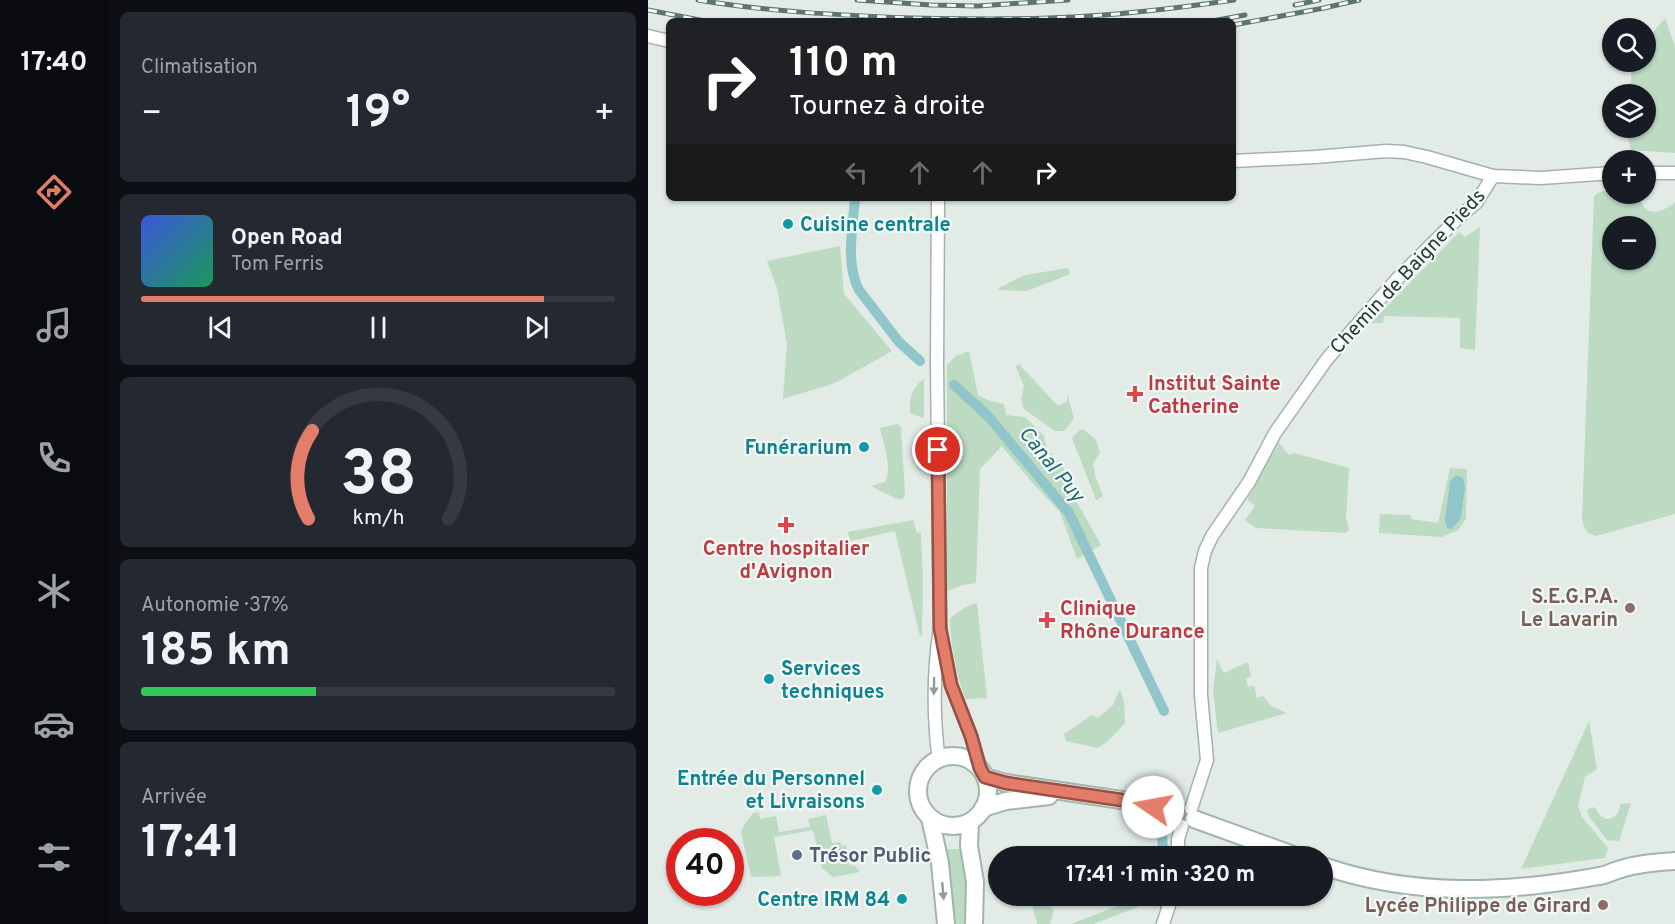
<!DOCTYPE html>
<html lang="fr">
<head>
<meta charset="utf-8">
<style>
  body { margin:0; font-family:Overpass,sans-serif; background:#242831; color:#f1f3f6; height:100vh; display:flex; flex-direction:column; font-size:22px; white-space:nowrap }
  * { box-sizing:border-box; margin:0 }
  p { font-size:20px; color:#9ea1a6 }
  .icon { flex:none; width:33px; height:33px; fill:none; stroke:currentColor; stroke-width:2; stroke-linecap:round; stroke-linejoin:round }
  .map { position:relative; flex:1; overflow:hidden }
  .sheet { display:flex; flex-direction:column; gap:12px; padding:12px; background:#0d0f14; width:540px }
  .sheet>* { flex:none }
  .top-card { position:absolute; left:18px; top:18px; width:570px; height:183px; border-radius:9px; box-shadow:0 2px 4px #0004; background:#202124; color:#fff; overflow:hidden }
  .fabs { position:absolute; left:954px; top:18px; display:grid; gap:12px }
  .fabs a { display:grid; place-items:center; width:54px; height:54px; border-radius:50%; background:#171b24; box-shadow:0 2px 4px #0004; font-size:30px }
  .speed { position:absolute; left:18px; top:828px; display:flex; gap:12px; font-size:30px; font-weight:700; text-align:center }
  .speed>* { display:grid; place-content:center; width:78px; height:78px; border-radius:50%; background:#171b24; box-shadow:0 2px 4px #0004; line-height:1 }
  .speed .limit { border:9px solid #d22; background:#fff; color:#111 }
  .pin { position:absolute; display:grid; place-items:center; width:51px; height:51px; color:#fff; margin:-26px; border:3px solid #fff; border-radius:50%; box-shadow:0 2px 6px #0007 }
  .me { position:absolute; width:66px; margin:-33px; rotate:282deg; stroke-linejoin:round; filter:drop-shadow(0 0 4px #0008) }
  .turn { display:flex; align-items:center; gap:21px; height:126px; padding:0 24px; font-size:27px }
  .turn .icon { width:78px; height:78px; stroke-width:2.5 }
  .turn b { display:block; font-size:42px; line-height:51px }
  .lanes { display:flex; align-items:center; height:57px; padding:0 24px; background:#0003; justify-content:center; gap:30px; direction:ltr }
  .lanes .off { opacity:.35 }
  .big { font-size:45px; font-weight:700; line-height:1.1 }
  .sheet .card { flex:1; display:flex; flex-direction:column; justify-content:center; gap:9px; min-width:0; padding:0 21px; border-radius:9px; background:#242831 }
  .sheet .dial { align-items:center; gap:0 }
  .dial svg { height:156px; overflow:visible; fill:none; stroke:#363941; stroke-width:7; stroke-linecap:round; text-anchor:middle }
  .dial text { fill:#f1f3f6; stroke:none }
  .song { display:flex; align-items:center; gap:18px }
  .cover { width:72px; height:72px; border-radius:9px; background:linear-gradient(135deg,hsl(230 70% 55%),hsl(150 70% 35%)) }
  .played { height:6px; border-radius:3px; background:linear-gradient(90deg,#e37c68 85%,#363941 85%) }
  .keys { display:flex; justify-content:space-around; direction:ltr }
  .heat { display:flex; justify-content:space-between; align-items:center; font-size:33px; direction:ltr }
  .charge { height:9px; border-radius:4px; background:linear-gradient(90deg,#34c759 37%,#363941 0) }
  .trip { position:absolute; left:340px; top:846px; width:345px; height:60px; border-radius:30px; background:#171b24; box-shadow:0 2px 4px #0004; font-weight:700; line-height:60px; text-align:center }
  main { display:flex; flex:1; min-height:0 }
  .dock { display:flex; flex-direction:column; width:108px; justify-content:space-around; align-items:center; background:#090b0e; color:#9ea1a6 }
  .dock .icon { width:42px; height:42px }
  .dock .active { color:#e37c68 }
  .dock b { font-size:27px; color:#f1f3f6 }
  .map>svg:first-child { display:block }
  .green { fill:#bddac3; fill-rule:evenodd }
  .water { fill:#90c6ca }
  .lines { fill:none; stroke-linecap:round; stroke-linejoin:round }
  .canal { stroke:#90c6ca; stroke-width:10 }
  .street-casing { stroke:#a5b2ac; stroke-width:15 }
  .secondary-casing { stroke:#a2b5ad; stroke-width:20 }
  .street { stroke:#fff; stroke-width:12 }
  .secondary { stroke:#fff; stroke-width:16 }
  .rail-casing { stroke:#5e756d; stroke-width:5 }
  .rail { stroke:#f2f8f5; stroke-width:3; stroke-dasharray:9; stroke-linecap:butt }
  .oneway { fill:#929c98 }
  .route-casing { stroke:#945144; stroke-width:15 }
  .route { stroke:#e37c68; stroke-width:10 }
  .culture-dot { fill:#0f9aa8; stroke:#f2f8f5; stroke-width:2 }
  .health-dot { fill:#e0444e; stroke:#f2f8f5; stroke-width:2 }
  .education-dot { fill:#8d6e63; stroke:#f2f8f5; stroke-width:2 }
  .service-dot { fill:#5c6f8a; stroke:#f2f8f5; stroke-width:2 }
  .labels { text-anchor:middle; stroke-width:4.5; stroke-linejoin:round; paint-order:stroke }
  .culture-label { font-size:20px; font-weight:bold; fill:#0d838f; stroke:#f2f8f5; text-anchor:end }
  .street-label { font-size:20px; fill:#243a32; stroke:#f2f8f5 }
  .health-label { font-size:20px; font-weight:bold; fill:#be3a42; stroke:#f2f8f5; text-anchor:start }
  .education-label { font-size:20px; font-weight:bold; fill:#785e54; stroke:#f2f8f5; text-anchor:end }
  .service-label { font-size:20px; font-weight:bold; fill:#4e5e75; stroke:#f2f8f5; text-anchor:start }
  .water-label { font-size:21px; font-style:italic; fill:#246970; stroke:#f2f8f5 }
</style>
</head>
<body>
<main>
<nav class="dock">
<b>17:40</b>
<svg class="icon active" aria-label="directions" viewBox="0 0 24 24"><path d="M12 3l9 9-9 9-9-9zM9 14v-3h6M13 9l2 2-2 2"/></svg>
<svg class="icon" aria-label="music" viewBox="0 0 24 24"><path d="M9 18V5l10-2v13"/><circle cx="6" cy="18" r="3"/><circle cx="16" cy="16" r="3"/></svg>
<svg class="icon" aria-label="phone" viewBox="0 0 24 24"><path d="M5 4h4l2 5-3 2q2 4 5 5l2-3 5 2v4C11 20 4 13 5 4z"/></svg>
<svg class="icon" aria-label="climate" viewBox="0 0 24 24"><path d="M12 3v18M4 7l16 10M4 17L20 7"/></svg>
<svg class="icon" aria-label="car" viewBox="0 0 24 24"><path d="M5 17H2v-5l4-1 3-4h7l3 4 3 1v5h-3M9 17h6M6 11h13"/><circle cx="7" cy="17" r="2"/><circle cx="17" cy="17" r="2"/></svg>
<svg class="icon" aria-label="filters" viewBox="0 0 24 24"><path d="M4 7h16M4 17h16"/><circle cx="9" cy="7" r="2"/><circle cx="15" cy="17" r="2"/></svg>
</nav>
<section class="sheet">
<div class="card"><p>Climatisation</p>
<div class="heat"><a>−</a><b class="big">19°</b><a>+</a></div>
</div>
<div class="card">
<div class="song"><i class="cover"></i><div><b>Open Road</b><p>Tom Ferris</p></div></div>
<div class="played"></div>
<div class="keys"><svg class="icon" aria-label="previous" viewBox="0 0 24 24"><path d="M18 5L8 12l10 7zM5 5v14"/></svg><svg class="icon" aria-label="pause" viewBox="0 0 24 24"><path d="M8 5v14M16 5v14"/></svg><svg class="icon" aria-label="next" viewBox="0 0 24 24"><path d="M6 5l10 7-10 7zM19 5v14"/></svg></div>
</div>
<div class="card dial"><svg viewBox="0 0 100 80">
<path d="M14 69A42 42 0 1 1 86 69"/>
<path d="M14 69A42 42 0 0 1 16 24" stroke="#e37c68"/>
<text x="50" y="56" font-size="32" font-weight="700">38</text>
<text x="50" y="72" font-size="11">km/h</text>
</svg></div>
<div class="card"><p>Autonomie · 37%</p><b class="big">185 km</b><div class="charge"></div></div>
<div class="card"><p>Arrivée</p><b class="big">17:41</b></div>
</section>
<div class="map">
<svg width="1027" height="924" viewBox="0 0 1027 924">
  <rect width="100%" height="100%" fill="#e2ebe6"/>
  <g class="green">
    <polygon points="1017,18 1027,46 1027,153 983,150 979,135 979,128 998,128 998,94 982,94 984,62 998,62 998,41"/>
    <path d="M955,191H964V194H988C991,198 993,203 996,207C1004,217 1020,209 1027,202V514L948,536L940,533L936,526L934,518L946,197L948,194ZM964,226H998V260H964Z"/>
    <polygon points="832,227 827,350 812,348 812,318 736,316 735,323 723,323 811,232 817,237"/>
    <polygon points="192,246 196,294 244,351 187,383 135,399 139,344 129,288 119,261"/>
    <polygon points="420,268 422,274 379,291 351,290 351,288 377,275"/>
    <polygon points="321,351 330,395 342,401 356,404 358,415 377,417 396,436 399,449 416,469 423,492 453,545 429,559 412,512 382,480 354,446 332,469 328,583 315,585 299,591 299,365 308,356"/>
    <polygon points="371,364 410,406 418,402 420,396 426,419 416,431 407,431 376,409 373,400 376,386 368,367"/>
    <path d="M276,379V418L262,413C261,399 264,387 276,379Z"/>
    <path d="M249,424L253,427L257,494L254,500L247,498L223,486L237,482C245,468 235,443 232,428Z"/>
    <polygon points="432,430 436,430 448,440 452,452 445,464 447,475 455,496 448,500 424,438"/>
    <polygon points="631,443 641,455 646,453 701,468 698,518 701,530 698,533 608,528 597,520 607,506 599,500"/>
    <polygon points="802,468 819,469 818,519 810,530 794,537 731,533 732,514 763,515 763,519 790,523"/>
    <polygon points="265,520 269,533 273,532 275,582 274,635 272,636 247,531 202,541 200,532"/>
    <path d="M329,603L339,698L317,699C308,672 303,648 302,619C310,611 318,606 329,603Z"/>
    <polygon points="569,659 576,673 600,662 603,677 598,678 600,687 606,686 609,698 615,696 623,706 639,713 570,733 565,691"/>
    <polygon points="472,689 476,702 477,723 460,741 450,748 418,741 416,734 444,715 450,718 465,705"/>
    <polygon points="941,721 949,769 937,777 930,806 934,817 960,848 957,858 873,869"/>
    <path d="M983,803L971,841L959,840L940,815L939,810L945,807L948,809C955,825 971,821 972,804Z"/>
    <path d="M111,812L112,819L128,816L131,832L162,827L160,819L178,815L184,843L193,842V846L198,845L201,865L207,866L212,872L185,877L174,868L165,830L126,837L133,876L103,877L93,832C95,824 101,820 105,813Z"/>
    <polygon points="296,849 316,849 320,893 320,924 304,924"/>
    <polygon points="382,896 393,896 396,903 406,910 402,924 389,924"/>
    <polygon points="487,899 490,907 445,924 423,924"/>
  </g>
  <polygon class="water" points="808,475 815,478 817,488 813,518 804,529 799,528 797,521 802,481"/>
  <g class="lines">
    <g class="canal">
      <path d="M207,198C205,227 197,263 211,290L251,342L272,361"/>
      <polyline points="306,385 340,416 421,513 516,711"/>
      <polyline points="514,827 515,854"/>
      <polyline points="515,896 516,904"/>
    </g>
    <defs>
      <g id="street">
        <polyline points="0,36 21,41"/>
        <polyline points="585,161 667,157 738,151 756,152 779,157 845,176 893,178 964,173"/>
        <polyline points="998,173 1027,173"/>
        <polyline points="294,640 303,685 323,736 332,768"/>
        <path d="M289,759L290,754C285,710 285,672 292,628L289,365L290,198"/>
        <polyline points="543,809 559,760 553,695 553,568 557,551 564,536 601,482 627,433 679,359 750,278 813,215 828,203 845,176"/>
        <polyline points="530,856 530,839 534,826"/>
        <polyline points="515,924 524,896"/>
      </g>
      <g id="secondary">
        <circle cx="305" cy="791" r="35"/>
        <polyline points="337,777 358,783 487,802 528,813"/>
        <polyline points="335,808 358,801 401,796"/>
        <polyline points="282,818 292,863 298,924"/>
        <polyline points="546,819 648,856"/>
        <polyline points="322,822 321,846 327,882 326,924"/>
        <path d="M675,866C765,897 859,893 951,876C959,875 965,871 973,869C988,864 1011,862 1027,861"/>
      </g>
    </defs>
    <use href="#street" class="street-casing"/>
    <use href="#secondary" class="secondary-casing"/>
    <use href="#street" class="street"/>
    <use href="#secondary" class="secondary"/>
    <defs>
      <g id="rail">
        <path d="M50,0C121,12 192,15 263,18C323,19 382,20 441,16C489,13 537,7 586,0"/>
        <polyline points="209,0 283,5 330,6 420,0"/>
        <polyline points="647,5 671,0"/>
        <polyline points="0,10 57,21"/>
        <polyline points="564,21 597,15"/>
        <polyline points="585,25 676,8 711,0"/>
      </g>
    </defs>
    <use href="#rail" class="rail-casing"/>
    <use href="#rail" class="rail"/>
  </g>
  <defs><path id="oneway-solid" d="M-6-.8H1V-3.2L6.5 0L1 3.2V.8H-6Z" transform="scale(1.5)"/></defs>
  <g class="oneway">
    <use href="#oneway-solid" transform="translate(286 686) rotate(91)"/>
    <use href="#oneway-solid" transform="translate(295 891) rotate(85)"/>
  </g>
  <g class="lines">
    <defs>
      <polyline id="route" points="290,450 292,628 303,685 323,736 332,768 337,777 358,783 487,802 505,807"/>
    </defs>
    <use href="#route" class="route-casing"/>
    <use href="#route" class="route"/>
  </g>
  <g class="culture-dot">
    <circle cx="140" cy="224" r="6"/>
    <circle cx="216" cy="447" r="6"/>
    <circle cx="121" cy="679" r="6"/>
    <circle cx="229" cy="790" r="6"/>
    <circle cx="254" cy="899" r="6"/>
  </g>
  <g class="health-dot">
    <path d="M484 385h6v6h6v6h-6v6h-6v-6h-6v-6h6z"/>
    <path d="M135 516h6v6h6v6h-6v6h-6v-6h-6v-6h6z"/>
    <path d="M396 611h6v6h6v6h-6v6h-6v-6h-6v-6h6z"/>
  </g>
  <g class="education-dot">
    <circle cx="982" cy="608" r="6"/>
    <circle cx="955" cy="905" r="6"/>
  </g>
  <circle class="service-dot" cx="149" cy="855" r="6"/>
  <g class="labels">
    <g class="culture-label">
      <text x="152" y="231" text-anchor="start">Cuisine centrale</text>
      <text x="204" y="454">Funérarium</text>
      <text x="133" y="675" text-anchor="start">Services<tspan x="133" dy="23">techniques</tspan></text>
      <text x="217" y="785">Entrée du Personnel<tspan x="217" dy="23">et Livraisons</tspan></text>
      <text x="242" y="906">Centre IRM 84</text>
    </g>
    <g class="street-label">
      <text transform="translate(759 271) rotate(-47)" y="7">Chemin de Baigne Pieds</text>
    </g>
    <g class="health-label">
      <text x="500" y="390">Institut Sainte<tspan x="500" dy="23">Catherine</tspan></text>
      <text x="138" y="555" text-anchor="middle">Centre hospitalier<tspan x="138" dy="23">d'Avignon</tspan></text>
      <text x="412" y="615">Clinique<tspan x="412" dy="23">Rhône Durance</tspan></text>
    </g>
    <g class="education-label">
      <text x="970" y="603">S.E.G.P.A.<tspan x="970" dy="23">Le Lavarin</tspan></text>
      <text x="943" y="912">Lycée Philippe de Girard</text>
    </g>
    <g class="service-label">
      <text x="161" y="862">Trésor Public</text>
    </g>
    <g class="water-label">
      <text transform="translate(404 464) rotate(51)" y="7">Canal Puy</text>
    </g>
  </g>
</svg>
<div class="fabs">
<a><svg class="icon" aria-label="search" viewBox="0 0 24 24"><circle cx="10" cy="10" r="6"/><path d="M15 15l6 6"/></svg></a>
<a><svg class="icon" aria-label="layers" viewBox="0 0 24 24"><path d="M12 4l9 5-9 5-9-5zM3 14l9 5 9-5"/></svg></a>
<a>+</a>
<a>−</a>
</div>
<div class="speed"><div class="limit">40</div></div>
<div class="pin" style="left:290px;top:450px;background:#d93025"><svg class="icon" aria-label="arrive" viewBox="0 0 24 24"><path d="M6 21V4h12l-3 4 3 4H6"/></svg></div>
<svg class="me" style="left:505px;top:807px" viewBox="-20 -20 40 40"><circle r="19" fill="#fff"/><path d="M0-13L10 11 0 6-10 11z" fill="#e37c68"/></svg>
<div class="trip">17:41 · 1 min · 320 m</div>
<div class="top-card">
<div class="turn"><svg class="icon" aria-label="right" viewBox="0 0 24 24"><path d="M7 20v-9h11M14 6l5 5-5 5"/></svg><div><b>110 m</b>Tournez à droite</div></div>
<div class="lanes"><svg class="icon off" aria-label="left" viewBox="0 0 24 24"><path d="M17 20v-9H6M10 6l-5 5 5 5"/></svg><svg class="icon off" aria-label="ahead" viewBox="0 0 24 24"><path d="M12 20V5M6 11l6-6 6 6"/></svg><svg class="icon off" aria-label="ahead" viewBox="0 0 24 24"><path d="M12 20V5M6 11l6-6 6 6"/></svg><svg class="icon" aria-label="right" viewBox="0 0 24 24"><path d="M7 20v-9h11M14 6l5 5-5 5"/></svg></div>
</div>
</div>
</main>
</body>
</html>
